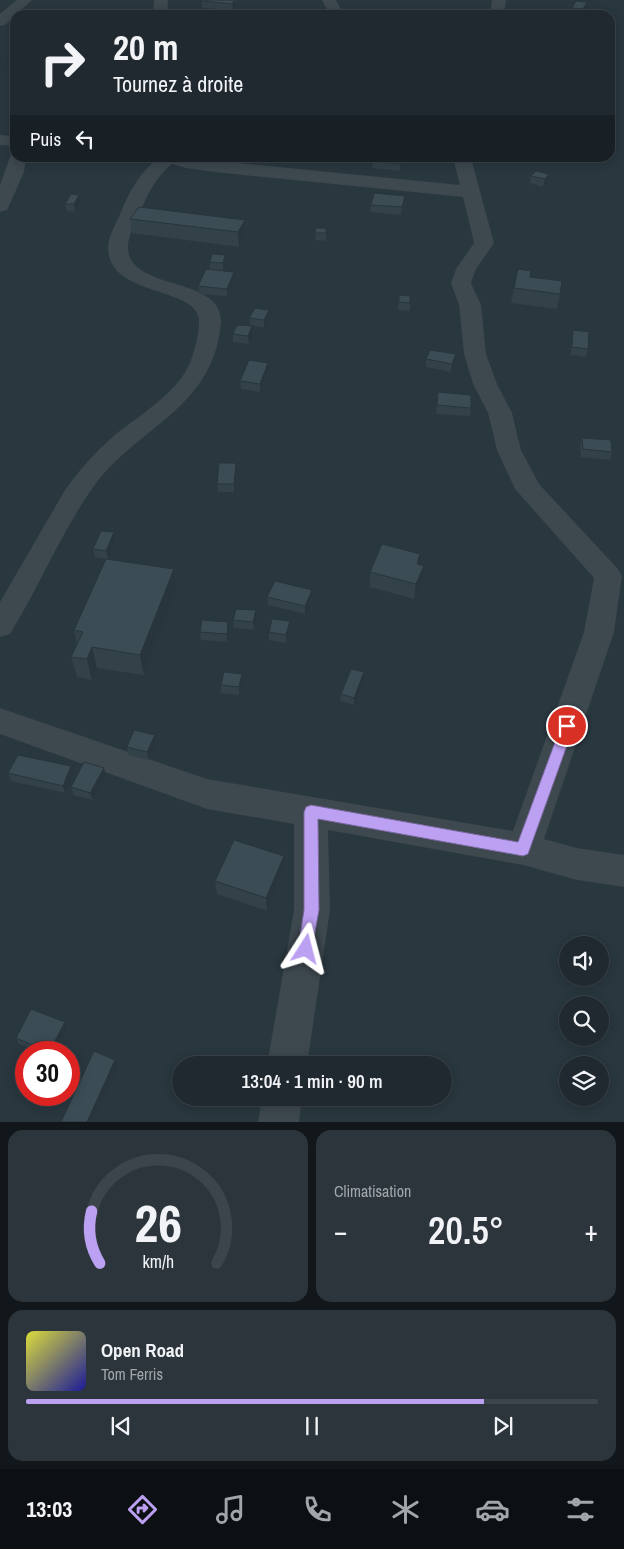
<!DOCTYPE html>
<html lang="fr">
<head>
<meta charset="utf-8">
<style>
  body { margin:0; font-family:"Archivo Narrow",sans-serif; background:#2c353b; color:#f1f3f6; height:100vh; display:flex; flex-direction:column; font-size:19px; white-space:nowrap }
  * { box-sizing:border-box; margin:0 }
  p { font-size:16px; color:#a1a6aa }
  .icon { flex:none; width:28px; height:28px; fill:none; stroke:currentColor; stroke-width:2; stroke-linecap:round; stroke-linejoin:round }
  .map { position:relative; height:1122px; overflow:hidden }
  .side { display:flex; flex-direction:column; gap:8px; padding:8px; background:#11171a; flex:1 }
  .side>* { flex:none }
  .hud { position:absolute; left:10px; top:10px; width:605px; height:152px; border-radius:15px; box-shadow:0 2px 12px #0003,0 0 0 1px #3c454b; background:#1f292f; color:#f1f3f6; overflow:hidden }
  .fabs { position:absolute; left:559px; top:936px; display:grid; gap:10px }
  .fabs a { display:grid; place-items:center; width:50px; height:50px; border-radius:50%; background:#1f292f; box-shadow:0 2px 12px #0003,0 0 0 1px #3c454b; font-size:25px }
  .speed { position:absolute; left:15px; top:1041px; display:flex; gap:10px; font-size:25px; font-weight:700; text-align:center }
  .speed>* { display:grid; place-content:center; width:65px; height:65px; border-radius:50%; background:#1f292f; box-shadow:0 2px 12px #0003,0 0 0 1px #3c454b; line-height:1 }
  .speed .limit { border:8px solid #d22; background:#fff; color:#111 }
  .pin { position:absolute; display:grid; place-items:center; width:42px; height:42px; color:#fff; margin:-21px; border:2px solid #fff; border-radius:50%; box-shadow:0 1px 5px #0007 }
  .me { position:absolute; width:55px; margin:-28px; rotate:9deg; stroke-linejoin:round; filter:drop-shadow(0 0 4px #0008) }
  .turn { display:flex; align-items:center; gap:18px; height:105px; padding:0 20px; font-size:22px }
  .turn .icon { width:65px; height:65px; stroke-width:2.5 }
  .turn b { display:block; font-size:35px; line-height:42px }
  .then { display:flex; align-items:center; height:48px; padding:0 20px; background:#0003; gap:10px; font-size:19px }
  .big { font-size:38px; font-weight:600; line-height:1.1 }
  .side .tile { flex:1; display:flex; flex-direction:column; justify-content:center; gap:8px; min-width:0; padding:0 18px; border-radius:15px; background:#2c353b }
  .side .dial { align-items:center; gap:0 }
  .dial svg { height:130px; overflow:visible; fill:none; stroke:#3c454b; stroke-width:7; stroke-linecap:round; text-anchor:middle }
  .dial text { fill:#f1f3f6; stroke:none }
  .song { display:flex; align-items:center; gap:15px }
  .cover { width:60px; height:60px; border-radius:8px; background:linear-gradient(135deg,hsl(60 70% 55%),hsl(240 70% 35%)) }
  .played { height:5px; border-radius:2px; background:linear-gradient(90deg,#bca0f2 80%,#3c454b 80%) }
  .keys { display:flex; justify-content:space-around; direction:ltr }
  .heat { display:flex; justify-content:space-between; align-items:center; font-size:28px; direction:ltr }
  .side .tiles { flex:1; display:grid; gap:8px; grid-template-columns:1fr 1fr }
  .tile:last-child { grid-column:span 2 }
  .trip { position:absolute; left:172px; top:1056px; width:280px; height:50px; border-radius:25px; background:#1f292f; box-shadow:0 2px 12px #0003,0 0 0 1px #3c454b; font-weight:600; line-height:50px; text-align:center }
  .dock { display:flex; height:80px; justify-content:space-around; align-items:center; background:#0c1013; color:#a1a6aa }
  .dock .icon { width:35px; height:35px }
  .dock .active { color:#bca0f2 }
  .dock b { font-size:22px; color:#f1f3f6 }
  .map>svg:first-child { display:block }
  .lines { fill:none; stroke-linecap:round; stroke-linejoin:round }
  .minor { fill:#3d484f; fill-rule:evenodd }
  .wall { fill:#334149 }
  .shaded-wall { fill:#29353c }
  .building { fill:#3b4c55; stroke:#29353c }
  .route { fill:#bca0f2; stroke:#7a689d }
</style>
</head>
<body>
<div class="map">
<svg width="624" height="1122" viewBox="0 0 624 1122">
  <rect width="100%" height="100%" fill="#29373f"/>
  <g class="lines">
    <g class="minor">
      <polygon points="17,0 32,0 5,25 0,26 0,14"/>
      <polygon points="154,0 168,0 167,15 153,15"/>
      <polygon points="322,0 336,0 344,15 330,15"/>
      <polygon points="492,0 506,0 504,15 490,15"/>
      <polygon points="0,135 15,136 15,146 0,145"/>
      <polygon points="15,153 15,158 26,158 24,172 9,206 7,210 0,212 0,185 11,154"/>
      <path d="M158,158H188L460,185L453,158H471L494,243L476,269L471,283L481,305L486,354L497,384L512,413L521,450L539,484L618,569L622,576L614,632L544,839L577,848L624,855V887L577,880L523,865L328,830L330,910L307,1065H267L294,910V824L207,809L0,734V708L207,779L513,831L584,632L594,578L515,489L497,450L488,413L473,384L464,354L459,305L451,283L456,269L474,243L463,197L215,172L186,168L172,164C154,179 147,196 138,217C134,226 128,236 128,246C127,293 225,274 221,324C212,410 138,426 94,486C61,532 40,586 10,634L0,637V602L65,490C80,469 96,451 116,434C139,416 168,398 184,374C193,361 198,338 199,323C202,285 106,299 108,246C109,235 116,224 120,214C129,192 139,173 158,158Z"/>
      <polygon points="262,1098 302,1098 299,1122 258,1122"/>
    </g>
  </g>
  <g class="wall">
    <polygon points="236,0 236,6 233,10 202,8 202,1"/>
    <polygon points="572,8 586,9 582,15 577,15 571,14"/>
    <polygon points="453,9 465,15 451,15"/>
    <polygon points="374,158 404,158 403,162 400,171 372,168 373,161"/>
    <polygon points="536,171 548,181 543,187 530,183 531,176"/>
    <polygon points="79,195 81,203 75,212 67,211 65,204"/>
    <polygon points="405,196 404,203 401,215 370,212 371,205"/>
    <polygon points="130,219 245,220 245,234 239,247 132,233"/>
    <polygon points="316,228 326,228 326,241 315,240"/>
    <polygon points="225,255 226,262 223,270 234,279 227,296 199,294 198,286 210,269 210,262"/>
    <polygon points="530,277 560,294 557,309 511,303 514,288"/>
    <polygon points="399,295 410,296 410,311 398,310"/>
    <polygon points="269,310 270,318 264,328 250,325 249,318"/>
    <polygon points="573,330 588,349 586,357 571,355 572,338"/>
    <polygon points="233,334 253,334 249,344 233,342"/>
    <polygon points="426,359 455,362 451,372 426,367"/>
    <polygon points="268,371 260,392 241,389 240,381"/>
    <polygon points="438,392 471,408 470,416 436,414"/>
    <polygon points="582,438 612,452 610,460 581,457 580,446"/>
    <polygon points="237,471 234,492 218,492 217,484"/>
    <polygon points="114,532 115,540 108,559 95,557 93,549"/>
    <polygon points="420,554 419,564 422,581 414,599 370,587 370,572"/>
    <polygon points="174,569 176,590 144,675 97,668 92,680 77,677 71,657 77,644 74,630"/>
    <polygon points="267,597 312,598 305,614 268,605"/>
    <polygon points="257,618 254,630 234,628 233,620"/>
    <polygon points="290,621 290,629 287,643 269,640 269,632"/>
    <polygon points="229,630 227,642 201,640 200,632"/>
    <polygon points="364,672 364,680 354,705 340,701 341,694"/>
    <polygon points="242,682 239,695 221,693 221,685"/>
    <polygon points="155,735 156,743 149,760 128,755 127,747"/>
    <polygon points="71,766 74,774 65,793 11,781 8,773"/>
    <polygon points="106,775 93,800 73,795 71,787"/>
    <polygon points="284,869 267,911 217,894 215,881"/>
    <polygon points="67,1028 55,1052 40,1052 19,1044 16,1038"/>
  </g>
  <g class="shaded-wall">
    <polygon points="235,0 236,6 233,10 232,4"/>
    <polygon points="587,2 586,9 582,15 583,9"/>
    <polygon points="1,58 3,64 0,67 0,59"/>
    <polygon points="403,158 404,158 403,162 400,171 400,164"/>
    <polygon points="549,174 548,181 543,187 545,179"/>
    <polygon points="79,195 81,203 75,212 74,204"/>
    <polygon points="405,196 404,203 401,215 402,207"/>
    <polygon points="245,220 245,234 239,247 238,232"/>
    <polygon points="225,255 226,262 223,270 223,263"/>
    <polygon points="234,272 234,279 227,296 227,289"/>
    <polygon points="269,310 270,318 264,328 264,320"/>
    <polygon points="252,326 253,334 249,344 248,336"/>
    <polygon points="456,354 455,362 451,372 452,364"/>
    <polygon points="268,363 268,371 260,392 260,384"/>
    <polygon points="236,463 237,471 234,492 234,484"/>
    <polygon points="114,532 115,540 108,559 106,551"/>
    <polygon points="420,554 419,570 417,564"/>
    <polygon points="424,566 422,581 414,599 416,584"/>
    <polygon points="174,569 176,590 144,675 140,655"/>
    <polygon points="312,590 312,598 305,614 305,606"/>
    <polygon points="256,610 257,618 254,630 253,622"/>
    <polygon points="290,621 290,629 287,643 286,635"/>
    <polygon points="228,622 229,630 227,642 227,634"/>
    <polygon points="92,647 97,668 92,680 87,659"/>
    <polygon points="364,672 364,680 354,705 354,698"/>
    <polygon points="242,674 242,682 239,695 239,687"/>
    <polygon points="155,735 156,743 149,760 147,752"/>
    <polygon points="71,766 74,774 65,793 63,786"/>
    <polygon points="104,768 106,775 93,800 90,793"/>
    <polygon points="284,856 284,869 267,911 266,898"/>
    <polygon points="65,1022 67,1028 55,1052 49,1052"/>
    <polygon points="115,1060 118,1065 92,1122 87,1122"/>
  </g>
  <g class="building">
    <polygon points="203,0 235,0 232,4 202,1"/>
    <polygon points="576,1 587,2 583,9 572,8"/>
    <polygon points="453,9 465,11 464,14 451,13"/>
    <polygon points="594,9 604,11 601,15 590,15"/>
    <polygon points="374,158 403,158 400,164 373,161"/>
    <polygon points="536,171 549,174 545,179 531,176"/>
    <polygon points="374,193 405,196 402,207 371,205"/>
    <polygon points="71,194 79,195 74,204 65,204"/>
    <polygon points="139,207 245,220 238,232 130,219"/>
    <polygon points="316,228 326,228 326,233 315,233"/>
    <polygon points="212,254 225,255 223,263 210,262"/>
    <polygon points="206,269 234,272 227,289 198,286"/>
    <polygon points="518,269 531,271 530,277 562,281 560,294 514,288"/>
    <polygon points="399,295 410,296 410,303 399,302"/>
    <polygon points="255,308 269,310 264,320 249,318"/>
    <polygon points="237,325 252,326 248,336 233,334"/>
    <polygon points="573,330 589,332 588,349 572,347"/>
    <polygon points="430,350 456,354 452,364 426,359"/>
    <polygon points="249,360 268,363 260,384 240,381"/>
    <polygon points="438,392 471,395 471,408 437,405"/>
    <polygon points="582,438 611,440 612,452 583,449"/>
    <polygon points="219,463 236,463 234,484 217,484"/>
    <polygon points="101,531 114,532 106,551 93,549"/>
    <polygon points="382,544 420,554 417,564 424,566 416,584 370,572"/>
    <polygon points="106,559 174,569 140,655 92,647 87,659 71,657 83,632 74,630"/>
    <polygon points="275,581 312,590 305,606 267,597"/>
    <polygon points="236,609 256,610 253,622 233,620"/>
    <polygon points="272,619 290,621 286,635 269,632"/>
    <polygon points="202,620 228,622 227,634 200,632"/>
    <polygon points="351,669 364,672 354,698 341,694"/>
    <polygon points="224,672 242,674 239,687 221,685"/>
    <polygon points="134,730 155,735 147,752 127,747"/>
    <polygon points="18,755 71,766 63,786 8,773"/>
    <polygon points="84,762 104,768 90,793 71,787"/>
    <polygon points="234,840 284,856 266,898 215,881"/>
    <polygon points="31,1009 65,1022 49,1052 16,1038"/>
    <polygon points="94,1051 115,1060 87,1122 61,1122"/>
  </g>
  <polygon class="route" points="567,720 572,722 574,726 528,854 523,856 318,819 319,910 311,954 306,956 300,954 298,949 304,910 304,812 306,807 311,805 518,842 561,726 563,722"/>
</svg>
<div class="fabs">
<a><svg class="icon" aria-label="sound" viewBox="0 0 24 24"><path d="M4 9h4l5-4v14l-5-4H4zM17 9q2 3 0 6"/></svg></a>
<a><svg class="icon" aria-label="search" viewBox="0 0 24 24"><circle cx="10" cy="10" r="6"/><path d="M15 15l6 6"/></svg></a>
<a><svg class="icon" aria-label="layers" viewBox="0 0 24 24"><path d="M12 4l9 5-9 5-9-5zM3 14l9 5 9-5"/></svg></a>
</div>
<div class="speed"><div class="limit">30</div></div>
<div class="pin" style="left:567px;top:726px;background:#d93025"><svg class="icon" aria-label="arrive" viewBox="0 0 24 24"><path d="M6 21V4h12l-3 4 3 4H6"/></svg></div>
<svg class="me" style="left:306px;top:949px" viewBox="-20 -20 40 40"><path d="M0-17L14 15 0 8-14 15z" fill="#bca0f2" stroke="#fff" stroke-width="4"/></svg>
<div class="trip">13:04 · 1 min · 90 m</div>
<div class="hud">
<div class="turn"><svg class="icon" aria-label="right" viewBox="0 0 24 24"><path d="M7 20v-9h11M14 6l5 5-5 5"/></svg><div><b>20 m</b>Tournez à droite</div></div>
<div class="then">Puis<svg class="icon" aria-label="left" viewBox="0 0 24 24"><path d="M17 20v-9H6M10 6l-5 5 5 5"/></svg></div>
</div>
</div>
<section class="side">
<div class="tiles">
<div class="tile dial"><svg viewBox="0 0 100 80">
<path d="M14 69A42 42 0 1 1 86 69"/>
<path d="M14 69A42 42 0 0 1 9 37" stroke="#bca0f2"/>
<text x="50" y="56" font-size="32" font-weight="700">26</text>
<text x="50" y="72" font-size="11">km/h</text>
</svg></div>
<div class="tile"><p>Climatisation</p>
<div class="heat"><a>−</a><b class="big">20.5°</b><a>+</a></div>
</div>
<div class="tile">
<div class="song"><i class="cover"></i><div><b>Open Road</b><p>Tom Ferris</p></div></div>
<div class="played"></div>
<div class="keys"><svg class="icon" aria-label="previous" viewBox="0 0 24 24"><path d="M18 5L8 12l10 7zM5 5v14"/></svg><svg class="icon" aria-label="pause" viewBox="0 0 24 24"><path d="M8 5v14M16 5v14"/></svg><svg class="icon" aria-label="next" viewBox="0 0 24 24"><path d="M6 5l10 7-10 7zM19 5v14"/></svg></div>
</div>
</div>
</section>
<nav class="dock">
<b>13:03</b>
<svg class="icon active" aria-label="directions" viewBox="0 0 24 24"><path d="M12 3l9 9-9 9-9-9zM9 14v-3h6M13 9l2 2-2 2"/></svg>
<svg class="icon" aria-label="music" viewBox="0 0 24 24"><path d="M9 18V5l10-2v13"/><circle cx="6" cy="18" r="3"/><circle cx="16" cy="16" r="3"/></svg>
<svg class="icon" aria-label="phone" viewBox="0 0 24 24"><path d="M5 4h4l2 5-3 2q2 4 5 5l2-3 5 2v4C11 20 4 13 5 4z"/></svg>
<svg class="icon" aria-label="climate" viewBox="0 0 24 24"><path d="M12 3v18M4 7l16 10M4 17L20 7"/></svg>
<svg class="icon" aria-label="car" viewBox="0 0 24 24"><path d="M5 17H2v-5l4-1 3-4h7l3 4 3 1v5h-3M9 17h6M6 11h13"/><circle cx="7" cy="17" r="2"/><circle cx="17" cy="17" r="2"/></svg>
<svg class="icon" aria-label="filters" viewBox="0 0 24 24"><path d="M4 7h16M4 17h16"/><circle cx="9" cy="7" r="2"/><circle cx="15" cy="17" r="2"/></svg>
</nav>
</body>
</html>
